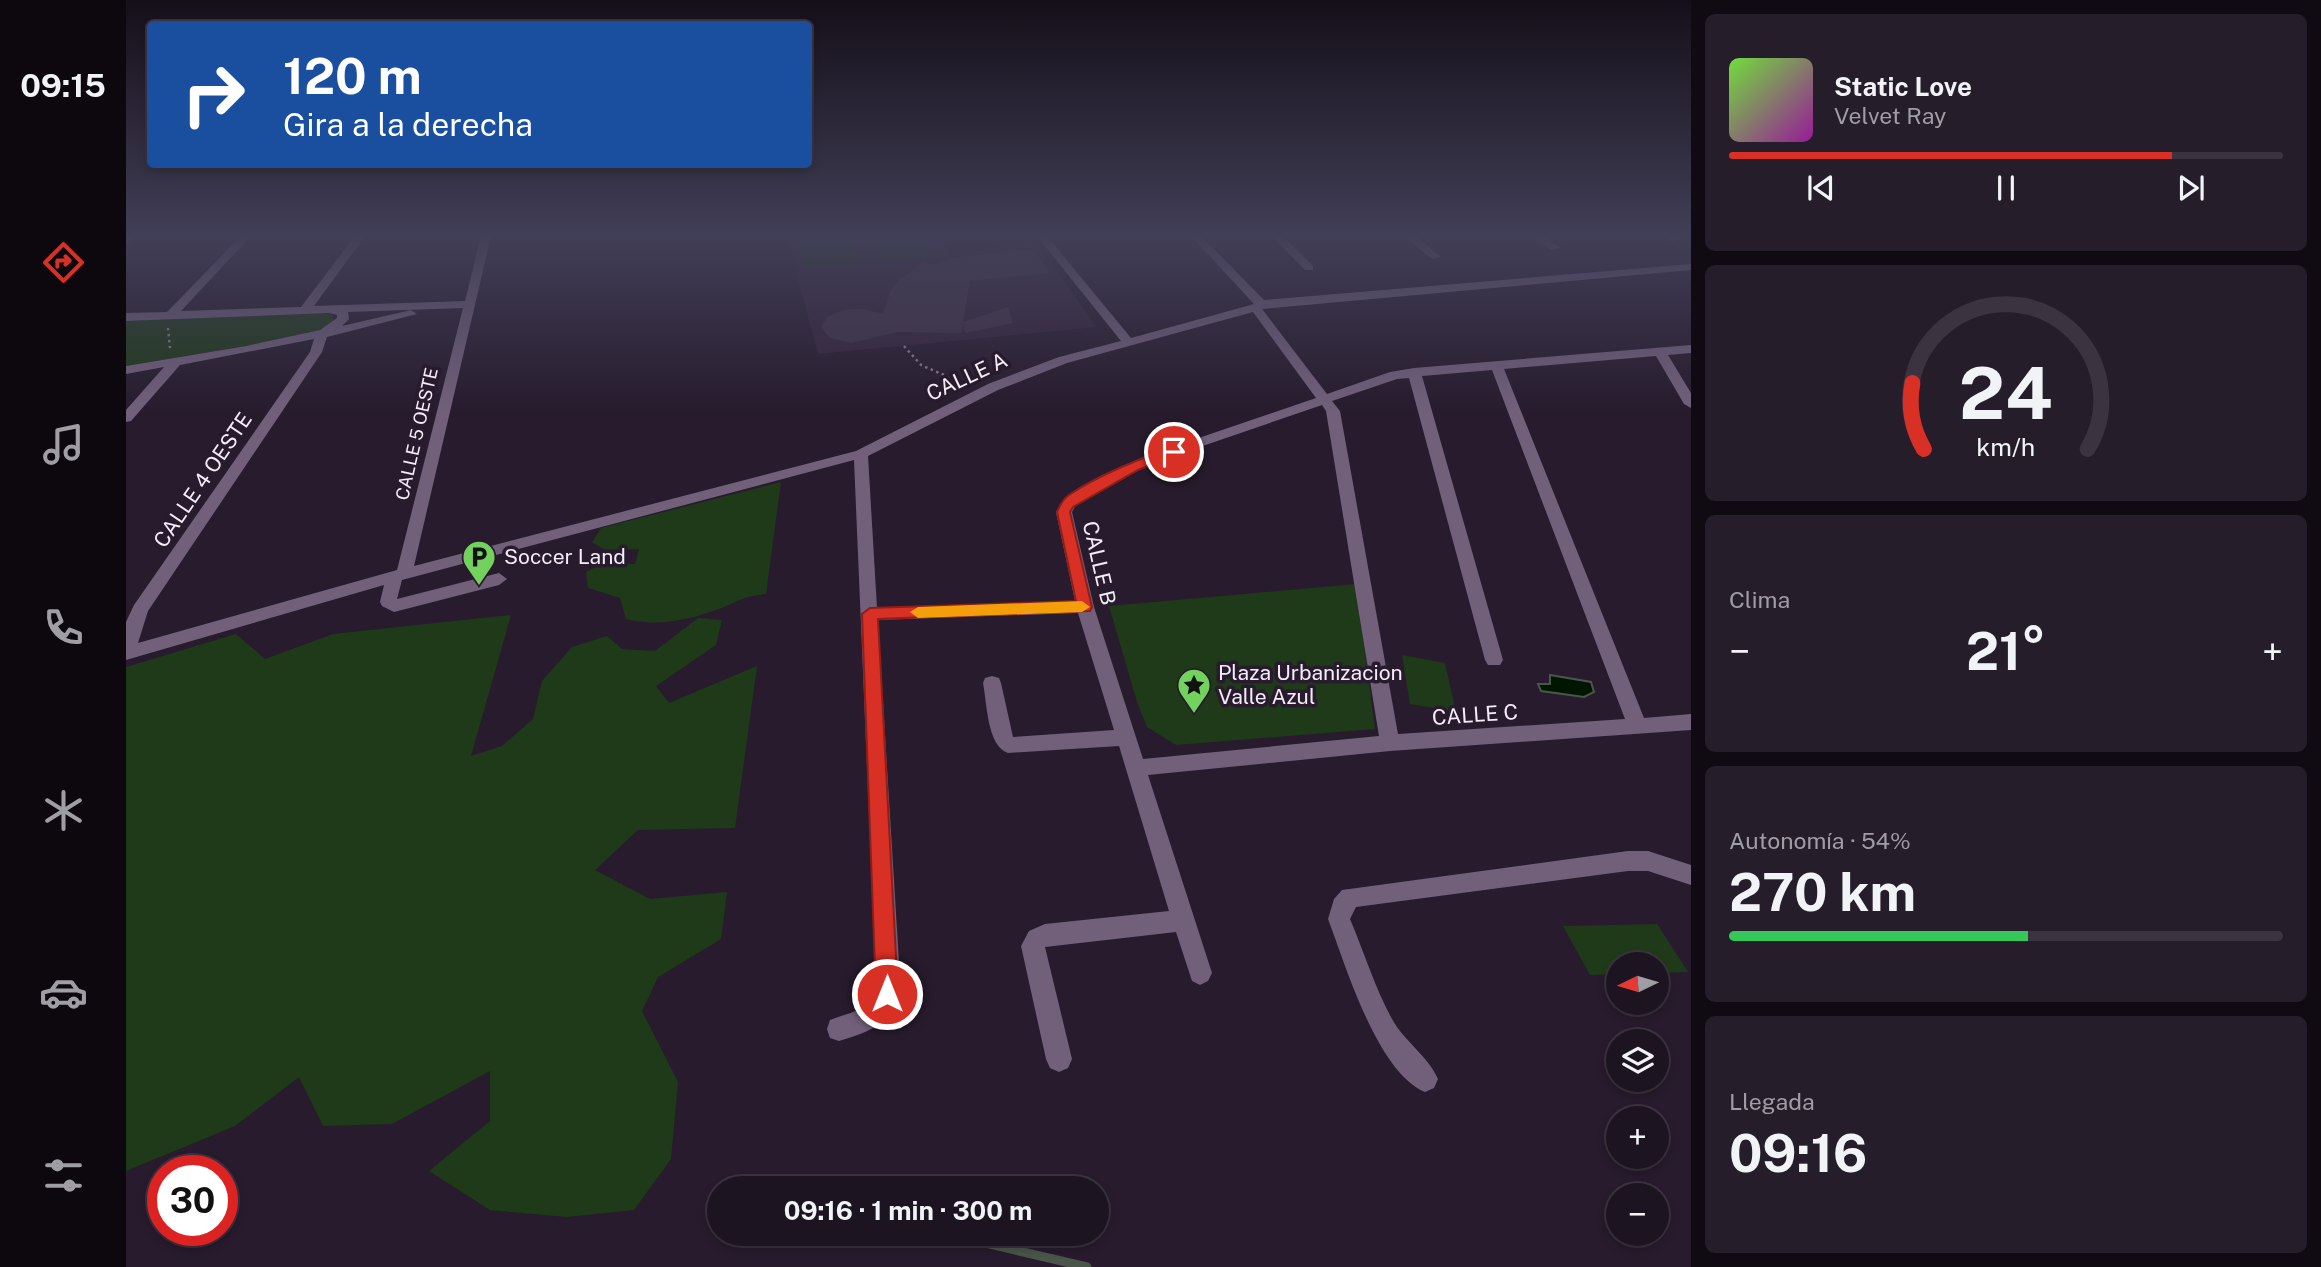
<!DOCTYPE html>
<html lang="es">
<head>
<meta charset="utf-8">
<style>
  body { margin:0; font-family:"Public Sans",sans-serif; background:#251d2a; color:#f1f3f6; height:100vh; display:flex; flex-direction:column; font-size:26px; white-space:nowrap }
  * { box-sizing:border-box; margin:0 }
  p { font-size:23px; color:#a09ea5 }
  .icon { flex:none; width:38px; height:38px; fill:none; stroke:currentColor; stroke-width:2; stroke-linecap:round; stroke-linejoin:round }
  .map { position:relative; flex:1; overflow:hidden }
  .sheet { display:flex; flex-direction:column; gap:14px; padding:14px; background:#100b13; width:630px }
  .sheet>* { flex:none }
  .top-card { position:absolute; left:21px; top:21px; width:665px; height:147px; border-radius:7px; box-shadow:0 4px 10px #0003,0 0 0 2px #3b3340; background:#1a4fa0; color:#fff; overflow:hidden }
  .needle { width:46px; rotate:265deg }
  .tools { position:absolute; left:1480px; top:952px; display:grid; gap:14px }
  .tools a { display:grid; place-items:center; width:63px; height:63px; border-radius:50%; background:#1d1422; box-shadow:0 4px 10px #0003,0 0 0 2px #3b3340; font-size:35px }
  .speed { position:absolute; left:21px; top:1155px; display:flex; gap:14px; font-size:35px; font-weight:700; text-align:center }
  .speed>* { display:grid; place-content:center; width:91px; height:91px; border-radius:50%; background:#1d1422; box-shadow:0 4px 10px #0003,0 0 0 2px #3b3340; line-height:1 }
  .speed .limit { border:10px solid #d22; background:#fff; color:#111 }
  .pin { position:absolute; display:grid; place-items:center; width:60px; height:60px; color:#fff; margin:-30px; border:4px solid #fff; border-radius:50%; box-shadow:0 2px 7px #0007 }
  .me { position:absolute; width:77px; margin:-38px; rotate:0deg; stroke-linejoin:round; filter:drop-shadow(0 0 5px #0008) }
  .turn { display:flex; align-items:center; gap:24px; height:147px; padding:0 21px; font-size:32px }
  .turn .icon { width:91px; height:91px; stroke-width:2.5 }
  .turn b { display:block; font-size:49px; line-height:60px }
  .big { font-size:52px; font-weight:700; line-height:1.1 }
  .sheet .tile { flex:1; display:flex; flex-direction:column; justify-content:center; gap:10px; min-width:0; padding:0 24px; border-radius:10px; background:#251d2a }
  .sheet .dial { align-items:center; gap:0 }
  .dial svg { height:182px; overflow:visible; fill:none; stroke:#3b3340; stroke-width:7; stroke-linecap:round; text-anchor:middle }
  .dial text { fill:#f1f3f6; stroke:none }
  .song { display:flex; align-items:center; gap:21px }
  .cover { width:84px; height:84px; border-radius:10px; background:linear-gradient(135deg,hsl(100 70% 55%),hsl(300 70% 35%)) }
  .played { height:7px; border-radius:4px; background:linear-gradient(90deg,#d93025 80%,#3b3340 80%) }
  .keys { display:flex; justify-content:space-around; direction:ltr }
  .heat { display:flex; justify-content:space-between; align-items:center; font-size:38px; direction:ltr }
  .charge { height:10px; border-radius:5px; background:linear-gradient(90deg,#34c759 54%,#3b3340 0) }
  .trip { position:absolute; left:581px; top:1176px; width:402px; height:70px; border-radius:35px; background:#1d1422; box-shadow:0 4px 10px #0003,0 0 0 2px #3b3340; font-weight:700; line-height:70px; text-align:center }
  main { display:flex; flex:1; min-height:0 }
  .tab-bar { display:flex; flex-direction:column; width:126px; justify-content:space-around; align-items:center; background:#0c080e; color:#a09ea5 }
  .tab-bar .icon { width:49px; height:49px }
  .tab-bar .selected { color:#d93025 }
  .tab-bar b { font-size:32px; color:#f1f3f6 }
  .map>svg:first-child { display:block }
  .built { fill:#33233a }
  .green { fill:#1f3a19 }
  .water { fill:#011600; stroke:#4a564a; stroke-width:2 }
  .lines { fill:none; stroke-linecap:round; stroke-linejoin:round }
  .stream { stroke:#4a564a; stroke-width:9 }
  .building { fill:#3f3346 }
  .path { stroke:#897f8e; stroke-width:2.5; stroke-dasharray:2.5 3.5; stroke-linecap:butt }
  .minor { fill:#72607b; fill-rule:evenodd }
  .route { fill:#d93025; stroke:#8d1f18; stroke-width:2 }
  .slow { fill:#f59e0b }
  .labels { text-anchor:middle; stroke-width:7; stroke-linejoin:round; paint-order:stroke }
  .far-street-label { font-size:18px; fill:#f4ecf8; stroke:#271b2d }
  .street-label { font-size:21px; fill:#f4ecf8; stroke:#271b2d }
  .poi-label { font-size:21px; fill:#f4ecf8; stroke:#271b2d; text-anchor:start }
</style>
</head>
<body>
<main>
<nav class="tab-bar">
<b>09:15</b>
<svg class="icon selected" aria-label="directions" viewBox="0 0 24 24"><path d="M12 3l9 9-9 9-9-9zM9 14v-3h6M13 9l2 2-2 2"/></svg>
<svg class="icon" aria-label="music" viewBox="0 0 24 24"><path d="M9 18V5l10-2v13"/><circle cx="6" cy="18" r="3"/><circle cx="16" cy="16" r="3"/></svg>
<svg class="icon" aria-label="phone" viewBox="0 0 24 24"><path d="M5 4h4l2 5-3 2q2 4 5 5l2-3 5 2v4C11 20 4 13 5 4z"/></svg>
<svg class="icon" aria-label="climate" viewBox="0 0 24 24"><path d="M12 3v18M4 7l16 10M4 17L20 7"/></svg>
<svg class="icon" aria-label="car" viewBox="0 0 24 24"><path d="M5 17H2v-5l4-1 3-4h7l3 4 3 1v5h-3M9 17h6M6 11h13"/><circle cx="7" cy="17" r="2"/><circle cx="17" cy="17" r="2"/></svg>
<svg class="icon" aria-label="filters" viewBox="0 0 24 24"><path d="M4 7h16M4 17h16"/><circle cx="9" cy="7" r="2"/><circle cx="15" cy="17" r="2"/></svg>
</nav>
<div class="map">
<svg width="1565" height="1267" viewBox="0 0 1565 1267">
  <rect width="100%" height="100%" fill="#271b2d"/>
  <polygon class="built" points="661,236 814,236 823,253 849,252 908,240 971,327 692,354"/>
  <g class="green">
    <polygon points="673,236 728,236 736,262 679,267"/>
    <polygon points="743,236 797,236 806,257 751,261"/>
    <polygon points="199,313 206,315 209,321 193,330 142,342 0,366 0,321"/>
    <path d="M655,482L640,594C618,596 613,601 593,609C562,620 532,627 500,619L494,598L462,588L460,572L475,564H509L513,549L479,550L466,542L475,528Z"/>
    <polygon points="1230,584 1249,729 1050,745 1021,727 1011,702 983,606"/>
    <polygon points="385,615 345,756 376,746 407,719 416,681 446,647 481,636 496,649 529,651 572,618 596,620 590,645 530,686 543,703 631,666 609,828 512,830 469,870 524,899 601,892 595,939 532,977 516,1011 552,1082 545,1159 508,1210 441,1217 364,1210 303,1171 364,1121 364,1071 266,1124 197,1126 173,1077 109,1126 0,1171 0,667 110,634 139,659 207,634"/>
    <polygon points="1276,655 1319,663 1330,712 1284,704"/>
    <polygon points="1531,924 1562,972 1531,973 1531,964 1493,964 1493,974 1464,975 1437,926"/>
  </g>
  <polygon class="water" points="1424,675 1465,682 1468,692 1458,697 1415,691 1412,684 1424,684"/>
  <g class="lines">
    <polyline class="stream" points="821,1234 961,1267"/>
  </g>
  <polygon class="building" points="907,249 924,273 844,281 837,322 882,307 887,323 839,333 837,323 835,333 772,332 725,343 704,338 695,328 701,317 717,310 737,309 757,314 765,290 773,280 797,262 809,265 824,258"/>
  <g class="lines">
    <g class="path">
      <polyline points="42,328 44,348"/>
      <polyline points="778,346 795,365 818,375 834,387"/>
    </g>
    <g class="minor">
      <polygon points="12,236 0,245 1,236"/>
      <path d="M115,236H125L55,311L175,307L229,236H239L188,306L339,301L355,236H365L288,566L730,451L862,384L933,357L995,341L911,236H921L1005,338L1128,304L1065,236H1075L1138,300L1565,264V270L1136,309L1201,394L1264,372L1288,368L1565,345V353L1542,355L1565,393V408L1558,404L1530,356L1378,369L1518,718L1565,714V730L1264,751L1022,775L1086,973L1082,981L1074,985L1066,981L1050,932L919,947L946,1059L942,1068L933,1072L924,1068L920,1059L895,946L903,931L919,924L1043,911L993,746L882,753C861,746 861,703 857,683L859,678L866,676L873,678L875,683L887,737L988,730L952,613L752,620L774,979C769,1021 751,1030 713,1041L704,1038L701,1029L704,1020C730,1010 746,1012 750,979L728,460L276,580L271,599L373,573L381,579L373,585L268,612L256,606L254,602L258,585L0,660V622L8,605L184,352L188,339L54,365L5,421L0,422V410L38,367L0,374V366L120,346L194,330L211,318V315L203,313L0,321V313L41,312ZM337,308L271,570L12,643L22,611L196,352L201,337L291,314L285,310L216,326L223,319L222,312ZM1127,312L1190,398L1017,457L942,495L930,512L949,601L751,608L742,456L872,390L941,363ZM1366,370L1499,719L1272,734L1214,411L1206,401L1271,379L1283,378L1359,660L1362,665H1374L1377,660L1296,376ZM1196,405L1200,411L1253,736L1017,759L968,607L946,512L952,501L1027,463Z"/>
      <polygon points="1146,236 1157,236 1187,266 1187,270 1179,270"/>
      <polygon points="1278,236 1289,236 1315,257 1306,259"/>
      <polygon points="1406,236 1418,236 1435,248 1426,250"/>
      <polygon points="1538,236 1550,236 1553,239 1548,242"/>
      <path d="M1502,851H1522L1565,865V885L1522,871H1502L1230,907L1224,919C1238,952 1249,988 1266,1019C1278,1041 1302,1056 1312,1079L1308,1088L1299,1092C1251,1072 1220,966 1202,919L1208,899L1216,890Z"/>
    </g>
  </g>
  <linearGradient id="sky" x2="0" y2="1"><stop stop-color="#150f19"/><stop offset="0.57" stop-color="#413f57"/><stop offset="1" stop-color="#413f57" stop-opacity="0"/></linearGradient>
  <rect width="1565" height="413" fill="url(#sky)"/>
  <path class="route" d="M1048,448L1052,449V454L1012,470L947,507L944,512L966,607L964,611L752,619L772,994L769,1002L761,1005L753,1002L750,994L736,614L744,608L950,601L931,512C934,505 937,499 943,495C969,477 1018,456 1048,448Z"/>
  <polygon class="slow" points="956,601 964,607 956,612 792,618 784,612 792,607"/>
  <defs>
    <symbol id="parking-pin" viewBox="-11 -11 22 30"><path d="M0 17L-7.5 6A9.5 9.5 0 1 1 7.5 6Z" fill="#73d25d" stroke="#271b2d"/><path d="M-3.5-5.5H1a3.5 3.5 0 0 1 0 7H-1V5.5H-3.5ZM-1-3.4V-.6H.8a1.4 1.4 0 0 0 0-2.8Z" fill="#111"/></symbol>
    <symbol id="sight-pin" viewBox="-11 -11 22 30"><path d="M0 17L-7.5 6A9.5 9.5 0 1 1 7.5 6Z" fill="#73d25d" stroke="#271b2d"/><path d="M0-6L1.8-2.2L6-1.7L2.9 1.2L3.7 5.4L0 3.3L-3.7 5.4L-2.9 1.2L-6-1.7L-1.8-2.2Z" fill="#111"/></symbol>
  </defs>
  <g fill-rule="evenodd">
    <use href="#parking-pin" x="334" y="538" width="38" height="52"/>
    <use href="#sight-pin" x="1049" y="666" width="38" height="52"/>
  </g>
  <g class="labels">
    <g class="far-street-label">
      <text transform="translate(291 434) rotate(-77)" y="6">CALLE 5 OESTE</text>
    </g>
    <g class="street-label">
      <text transform="translate(841 377) rotate(-25)" y="7">CALLE A</text>
      <text transform="translate(77 480) rotate(-56)" y="7">CALLE 4 OESTE</text>
      <text transform="translate(973 563) rotate(77)" y="7">CALLE B</text>
      <text transform="translate(1349 715) rotate(-4)" y="7">CALLE C</text>
    </g>
    <g class="poi-label">
      <text x="378" y="564">Soccer Land</text>
      <text x="1092" y="680">Plaza Urbanizacion<tspan x="1092" dy="24">Valle Azul</tspan></text>
    </g>
  </g>
</svg>
<div class="tools">
<a><svg class="needle" viewBox="-14 -14 28 28"><path d="M0-13l5 13h-10z" fill="#e53935"/><path d="M0 13l5-13h-10z" fill="#a09ea5"/></svg></a>
<a><svg class="icon" aria-label="layers" viewBox="0 0 24 24"><path d="M12 4l9 5-9 5-9-5zM3 14l9 5 9-5"/></svg></a>
<a>+</a>
<a>−</a>
</div>
<div class="speed"><div class="limit">30</div></div>
<div class="pin" style="left:1048px;top:452px;background:#d93025"><svg class="icon" aria-label="arrive" viewBox="0 0 24 24"><path d="M6 21V4h12l-3 4 3 4H6"/></svg></div>
<svg class="me" style="left:761px;top:994px" viewBox="-20 -20 40 40"><circle r="17" fill="#d93025" stroke="#fff" stroke-width="3"/><path d="M0-11L8 9 0 5-8 9z" fill="#fff"/></svg>
<div class="trip">09:16 · 1 min · 300 m</div>
<div class="top-card">
<div class="turn"><svg class="icon" aria-label="right" viewBox="0 0 24 24"><path d="M7 20v-9h11M14 6l5 5-5 5"/></svg><div><b>120 m</b>Gira a la derecha</div></div>
</div>
</div>
<section class="sheet">
<div class="tile">
<div class="song"><i class="cover"></i><div><b>Static Love</b><p>Velvet Ray</p></div></div>
<div class="played"></div>
<div class="keys"><svg class="icon" aria-label="previous" viewBox="0 0 24 24"><path d="M18 5L8 12l10 7zM5 5v14"/></svg><svg class="icon" aria-label="pause" viewBox="0 0 24 24"><path d="M8 5v14M16 5v14"/></svg><svg class="icon" aria-label="next" viewBox="0 0 24 24"><path d="M6 5l10 7-10 7zM19 5v14"/></svg></div>
</div>
<div class="tile dial"><svg viewBox="0 0 100 80">
<path d="M14 69A42 42 0 1 1 86 69"/>
<path d="M14 69A42 42 0 0 1 9 40" stroke="#d93025"/>
<text x="50" y="56" font-size="32" font-weight="700">24</text>
<text x="50" y="72" font-size="11">km/h</text>
</svg></div>
<div class="tile"><p>Clima</p>
<div class="heat"><a>−</a><b class="big">21°</b><a>+</a></div>
</div>
<div class="tile"><p>Autonomía · 54%</p><b class="big">270 km</b><div class="charge"></div></div>
<div class="tile"><p>Llegada</p><b class="big">09:16</b></div>
</section>
</main>
</body>
</html>
